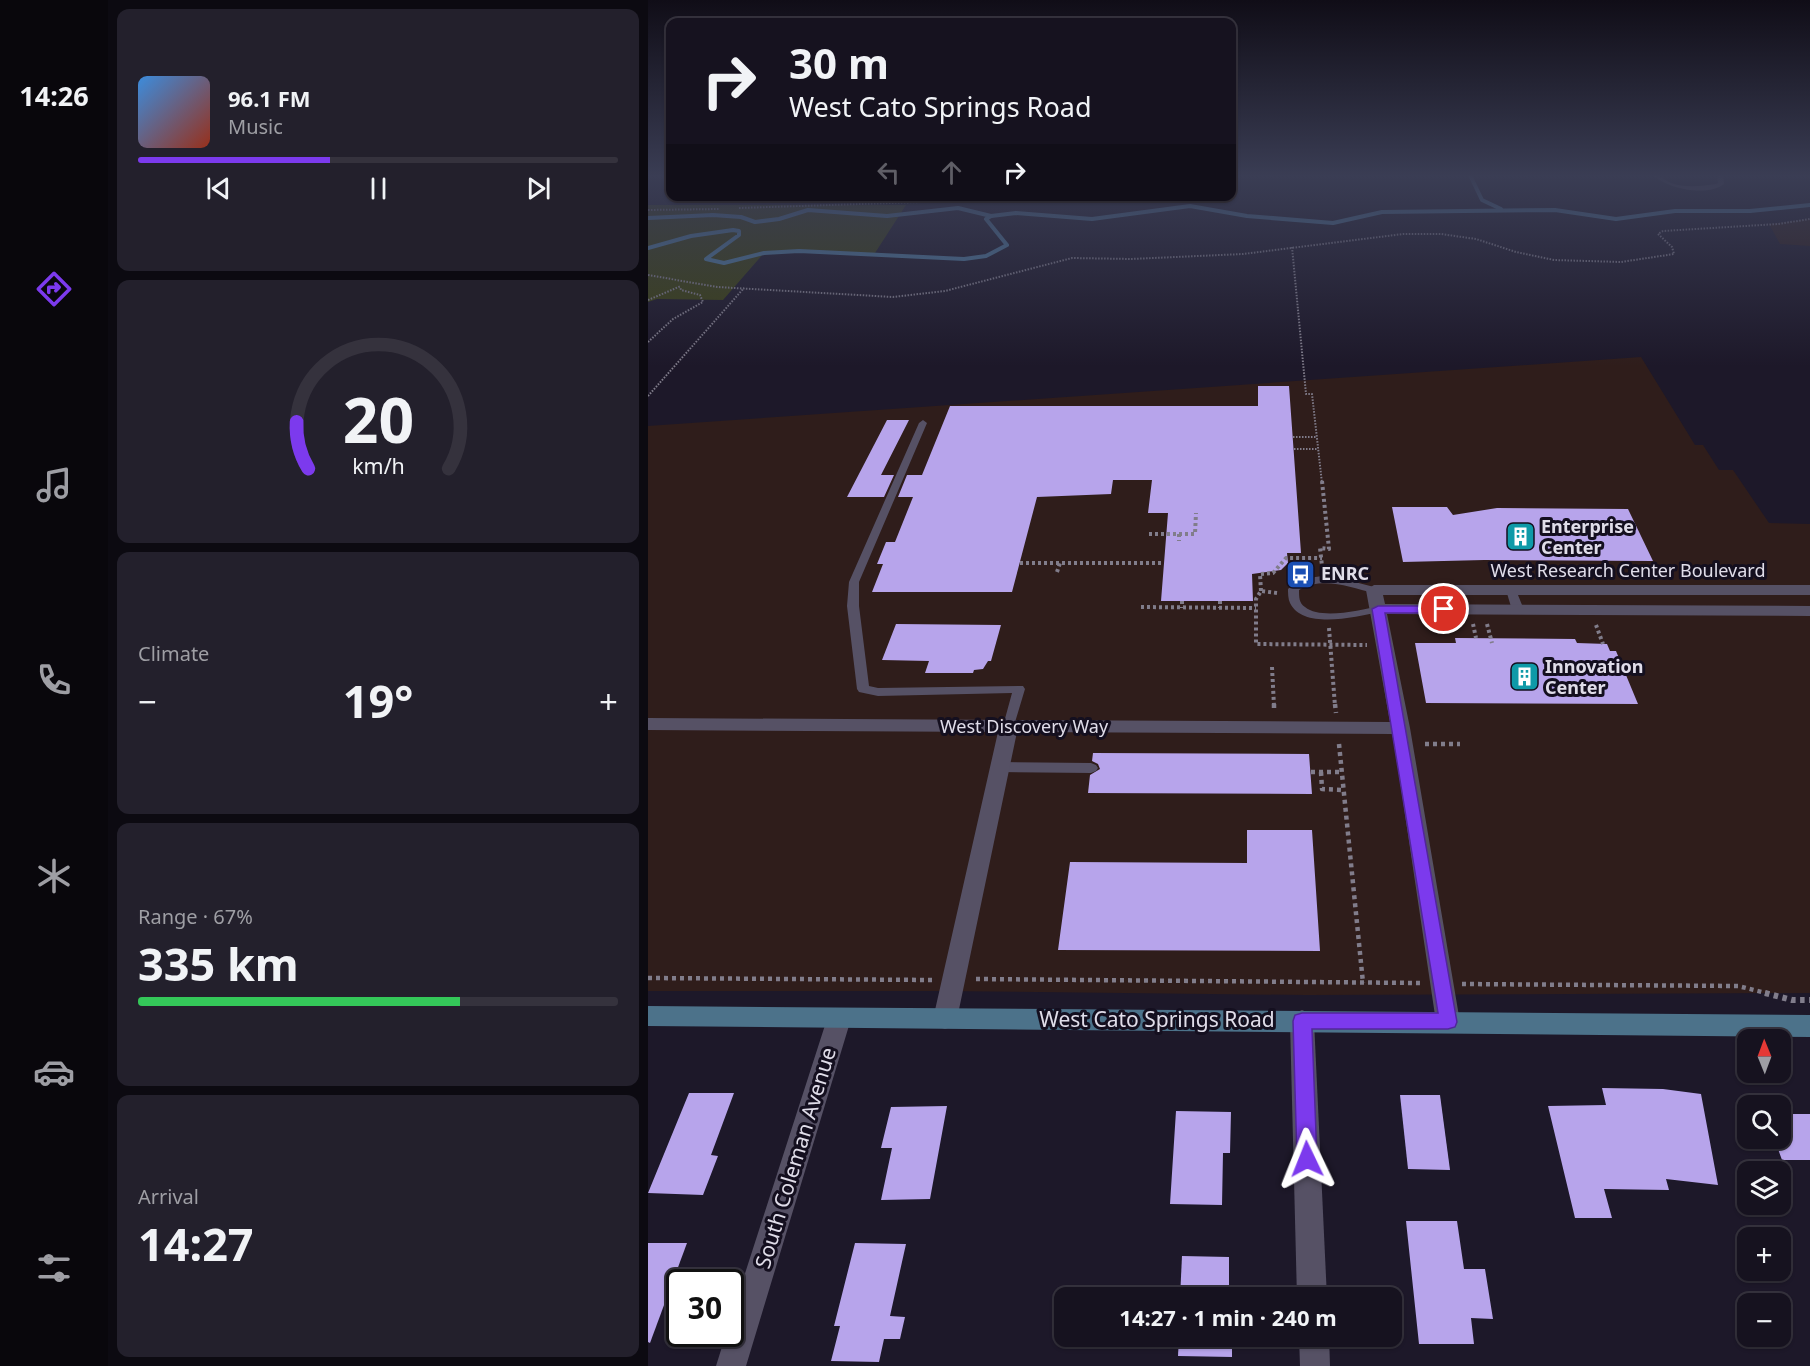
<!DOCTYPE html>
<html lang="en">
<head>
<meta charset="utf-8">
<style>
  body { margin:0; font-family:"Noto Sans",sans-serif; background:#23202c; color:#f1f3f6; height:100vh; display:flex; flex-direction:column; font-size:22px; white-space:nowrap }
  * { box-sizing:border-box; margin:0 }
  p { font-size:20px; color:#9e9ea4 }
  .icon { flex:none; width:33px; height:33px; fill:none; stroke:currentColor; stroke-width:2; stroke-linecap:round; stroke-linejoin:round }
  .map { position:relative; flex:1; overflow:hidden }
  .panel { display:flex; flex-direction:column; gap:9px; padding:9px; background:#0c0a11; width:540px }
  .panel>* { flex:none }
  .guide { position:absolute; left:18px; top:18px; width:570px; height:183px; border-radius:12px; box-shadow:0 2px 4px #0004,0 0 0 2px #35323d; background:#16121f; color:#f1f3f6; overflow:hidden }
  .needle { width:39px; rotate:359deg }
  .tools { position:absolute; left:1089px; top:1029px; display:grid; gap:12px }
  .tools a { display:grid; place-items:center; width:54px; height:54px; border-radius:12px; background:#16121f; box-shadow:0 2px 4px #0004,0 0 0 2px #35323d; font-size:30px }
  .speed { position:absolute; left:18px; top:1269px; display:flex; gap:12px; font-size:30px; font-weight:700; text-align:center }
  .speed>* { display:grid; place-content:center; width:78px; height:78px; border-radius:50%; background:#16121f; box-shadow:0 2px 4px #0004,0 0 0 2px #35323d; line-height:1 }
  .speed .limit { border:3px solid #111; border-radius:9px; background:#fff; color:#111 }
  .pin { position:absolute; display:grid; place-items:center; width:51px; height:51px; color:#fff; margin:-26px; border:3px solid #fff; border-radius:50%; box-shadow:0 2px 6px #0007 }
  .me { position:absolute; width:66px; margin:-33px; rotate:358deg; stroke-linejoin:round; filter:drop-shadow(0 0 4px #0008) }
  .turn { display:flex; align-items:center; gap:21px; height:126px; padding:0 24px; font-size:27px }
  .turn .icon { width:78px; height:78px; stroke-width:2.5 }
  .turn b { display:block; font-size:42px; line-height:51px }
  .lanes { display:flex; align-items:center; height:57px; padding:0 24px; background:#0003; justify-content:center; gap:30px; direction:ltr }
  .lanes .off { opacity:.35 }
  .big { font-size:45px; font-weight:700; line-height:1.1 }
  .panel .widget { flex:1; display:flex; flex-direction:column; justify-content:center; gap:9px; min-width:0; padding:0 21px; border-radius:12px; background:#23202c }
  .panel .dial { align-items:center; gap:0 }
  .dial svg { height:156px; overflow:visible; fill:none; stroke:#35323d; stroke-width:7; stroke-linecap:round; text-anchor:middle }
  .dial text { fill:#f1f3f6; stroke:none }
  .song { display:flex; align-items:center; gap:18px }
  .cover { width:72px; height:72px; border-radius:9px; background:linear-gradient(135deg,hsl(210 70% 55%),hsl(10 70% 35%)) }
  .played { height:6px; border-radius:3px; background:linear-gradient(90deg,#7c3aed 40%,#35323d 40%) }
  .keys { display:flex; justify-content:space-around; direction:ltr }
  .heat { display:flex; justify-content:space-between; align-items:center; font-size:33px; direction:ltr }
  .charge { height:9px; border-radius:4px; background:linear-gradient(90deg,#34c759 67%,#35323d 0) }
  .trip { position:absolute; left:406px; top:1287px; width:348px; height:60px; border-radius:12px; background:#16121f; box-shadow:0 2px 4px #0004,0 0 0 2px #35323d; font-weight:700; line-height:60px; text-align:center }
  main { display:flex; flex:1; min-height:0 }
  .menu { display:flex; flex-direction:column; width:108px; justify-content:space-around; align-items:center; background:#09070c; color:#9e9ea4 }
  .menu .icon { width:42px; height:42px }
  .menu .current { color:#7c3aed }
  .menu b { font-size:27px; color:#f1f3f6 }
  .map>svg:first-child { display:block }
  .commercial { fill:#2f1d1b }
  .green { fill:#3b4012 }
  .lines { fill:none; stroke-linecap:round; stroke-linejoin:round }
  .stream { stroke:#507ea3; stroke-width:4 }
  .building { fill:#b7a4eb }
  .path-far3 { stroke:#817d8b; stroke-width:2; stroke-dasharray:1.5 1.5; stroke-linecap:butt }
  .path-far2 { stroke:#817d8b; stroke-width:4; stroke-dasharray:3 3; stroke-linecap:butt }
  .path-far1 { stroke:#817d8b; stroke-width:4.5; stroke-dasharray:4 4; stroke-linecap:butt }
  .path { stroke:#817d8b; stroke-width:6; stroke-dasharray:4.5 4.5; stroke-linecap:butt }
  .lane { fill:#565165; fill-rule:evenodd }
  .street { fill:#565165; fill-rule:evenodd }
  .secondary { fill:#4c728a; fill-rule:evenodd }
  .route { fill:#7c3aed; stroke:#51269a; stroke-width:1.5 }
  .labels { text-anchor:middle; stroke-width:6; stroke-linejoin:round; paint-order:stroke }
  .poi-label { font-size:18px; font-weight:bold; fill:#e0dde9; stroke:#140f1f; text-anchor:start }
  .street-label { font-size:18px; fill:#e0dde9; stroke:#140f1f }
  .near-street-label { font-size:21px; fill:#e0dde9; stroke:#140f1f }
</style>
</head>
<body>
<main>
<nav class="menu">
<b>14:26</b>
<svg class="icon current" aria-label="directions" viewBox="0 0 24 24"><path d="M12 3l9 9-9 9-9-9zM9 14v-3h6M13 9l2 2-2 2"/></svg>
<svg class="icon" aria-label="music" viewBox="0 0 24 24"><path d="M9 18V5l10-2v13"/><circle cx="6" cy="18" r="3"/><circle cx="16" cy="16" r="3"/></svg>
<svg class="icon" aria-label="phone" viewBox="0 0 24 24"><path d="M5 4h4l2 5-3 2q2 4 5 5l2-3 5 2v4C11 20 4 13 5 4z"/></svg>
<svg class="icon" aria-label="climate" viewBox="0 0 24 24"><path d="M12 3v18M4 7l16 10M4 17L20 7"/></svg>
<svg class="icon" aria-label="car" viewBox="0 0 24 24"><path d="M5 17H2v-5l4-1 3-4h7l3 4 3 1v5h-3M9 17h6M6 11h13"/><circle cx="7" cy="17" r="2"/><circle cx="17" cy="17" r="2"/></svg>
<svg class="icon" aria-label="filters" viewBox="0 0 24 24"><path d="M4 7h16M4 17h16"/><circle cx="9" cy="7" r="2"/><circle cx="15" cy="17" r="2"/></svg>
</nav>
<section class="panel">
<div class="widget">
<div class="song"><i class="cover"></i><div><b>96.1 FM</b><p>Music</p></div></div>
<div class="played"></div>
<div class="keys"><svg class="icon" aria-label="previous" viewBox="0 0 24 24"><path d="M18 5L8 12l10 7zM5 5v14"/></svg><svg class="icon" aria-label="pause" viewBox="0 0 24 24"><path d="M8 5v14M16 5v14"/></svg><svg class="icon" aria-label="next" viewBox="0 0 24 24"><path d="M6 5l10 7-10 7zM19 5v14"/></svg></div>
</div>
<div class="widget dial"><svg viewBox="0 0 100 80">
<path d="M14 69A42 42 0 1 1 86 69"/>
<path d="M14 69A42 42 0 0 1 8 45" stroke="#7c3aed"/>
<text x="50" y="56" font-size="32" font-weight="700">20</text>
<text x="50" y="72" font-size="11">km/h</text>
</svg></div>
<div class="widget"><p>Climate</p>
<div class="heat"><a>−</a><b class="big">19°</b><a>+</a></div>
</div>
<div class="widget"><p>Range · 67%</p><b class="big">335 km</b><div class="charge"></div></div>
<div class="widget"><p>Arrival</p><b class="big">14:27</b></div>
</section>
<div class="map">
<svg width="1162" height="1366" viewBox="0 0 1162 1366">
  <rect width="100%" height="100%" fill="#1d1829"/>
  <g class="commercial">
    <polygon points="1162,219 1162,246 1132,244 1121,224"/>
    <polygon points="993,357 1047,445 1055,445 1071,470 1085,470 1121,523 1162,524 1162,993 658,995 294,991 0,991 0,426"/>
  </g>
  <polygon class="green" points="0,205 258,205 227,253 116,253 75,300 9,299 0,302"/>
  <g class="lines">
    <g class="stream">
      <polyline points="822,175 834,200 853,209"/>
      <polyline points="0,218 65,215 93,217 107,222 131,219 160,210 239,216 310,208 343,216 368,213 444,219 542,206 599,216 685,223 734,212 907,210 968,219 1027,211 1102,211 1162,205"/>
      <polyline points="0,248 43,236 85,230 91,231 91,235 58,259 76,263 116,253 151,251 316,259 338,256 359,245 338,219 343,216"/>
    </g>
  </g>
  <g class="building">
    <polygon points="610,386 641,386 653,553 639,553 640,563 633,570 604,574 605,601 513,601 520,513 500,513 504,480 465,480 463,494 389,497 364,592 224,592 235,564 229,564 238,542 247,542 265,497 250,497 259,475 274,475 302,406 610,406"/>
    <polygon points="239,420 261,420 233,475 246,475 236,497 199,497"/>
    <polygon points="744,507 799,507 805,515 849,508 980,509 1005,561 836,560 755,562"/>
    <polygon points="248,624 353,625 343,661 340,661 335,669 326,670 325,673 277,673 281,661 234,660"/>
    <polygon points="807,638 927,639 929,643 959,644 962,651 968,651 990,704 778,703 767,643 808,643"/>
    <polygon points="445,753 661,754 664,794 440,793 442,775 452,769 450,764 444,761"/>
    <polygon points="599,830 664,830 672,951 410,950 422,862 599,863"/>
    <polygon points="954,1088 1015,1089 1053,1094 1070,1185 1018,1179 1021,1190 956,1189 964,1218 927,1218 900,1106 958,1105"/>
    <polygon points="41,1093 86,1093 63,1155 70,1156 55,1195 0,1193"/>
    <polygon points="752,1095 792,1095 802,1170 760,1169"/>
    <polygon points="299,1106 282,1199 233,1200 244,1148 233,1148 243,1107"/>
    <polygon points="528,1111 583,1112 582,1153 575,1153 574,1205 522,1204"/>
    <polygon points="1132,1114 1162,1114 1162,1160 1134,1160 1126,1138 1132,1138"/>
    <polygon points="758,1221 809,1221 816,1269 837,1269 845,1319 823,1318 826,1344 771,1344"/>
    <polygon points="0,1243 39,1243 2,1343 0,1342"/>
    <polygon points="207,1243 258,1244 242,1316 257,1317 252,1339 236,1339 231,1362 183,1361 192,1326 186,1326"/>
    <polygon points="534,1256 581,1257 581,1298 532,1298"/>
    <polygon points="531,1336 584,1336 584,1357 530,1356"/>
  </g>
  <g class="lines">
    <g class="path-far3">
      <polyline points="584,175 596,175"/>
      <polyline points="91,208 334,200 359,196"/>
      <polyline points="0,210 71,209"/>
      <polyline points="644,247 658,394 664,394 674,483"/>
      <polyline points="0,275 69,287 245,297 297,291 424,258 483,259 595,254 755,234 793,234 828,239 868,252 906,260 973,262 1026,254 1024,247 1010,234 1015,231 1130,224 1162,219"/>
      <polyline points="0,300 33,286"/>
      <polyline points="0,342 25,319 55,302 52,295 33,290 32,287"/>
      <polyline points="0,396 96,288"/>
      <polyline points="645,437 669,437"/>
      <polyline points="646,449 670,449"/>
    </g>
    <g class="path-far2">
      <polyline points="674,481 681,549 672,548 674,566"/>
      <polyline points="501,534 547,534 548,513"/>
      <polyline points="531,534 531,541"/>
      <polyline points="372,563 516,563"/>
      <polyline points="409,572 412,563"/>
      <polyline points="613,591 612,574 625,573 638,558 674,558"/>
      <polyline points="629,593 613,591 608,599 608,644 719,645"/>
      <polyline points="534,601 534,608"/>
      <polyline points="572,601 572,608"/>
      <polyline points="493,607 608,608"/>
      <polyline points="825,624 828,638"/>
      <polyline points="839,624 844,643"/>
      <polyline points="948,625 955,644"/>
      <polyline points="681,628 687,706"/>
      <polyline points="624,667 626,706"/>
    </g>
    <g class="path-far1">
      <polyline points="626,704 626,709"/>
      <polyline points="687,704 688,713"/>
      <polyline points="691,744 715,983"/>
      <polyline points="777,744 812,744"/>
      <polyline points="663,772 694,772"/>
      <polyline points="673,772 674,789 695,790"/>
      <polyline points="0,978 284,980"/>
      <polyline points="328,979 773,983"/>
      <polyline points="814,984 1090,986 1122,994"/>
    </g>
    <polyline class="path" points="1117,993 1144,1000 1162,1000"/>
    <g class="lane">
      <path d="M1005,175C1013,175 1016,180 1023,183C1037,188 1054,186 1068,184L1070,183L1069,175H1075L1076,184C1060,197 1019,189 1005,175Z"/>
      <polygon points="275,420 279,423 211,582 211,606 221,686 230,688 375,686 377,689 365,729 361,730 355,726 364,693 230,696 211,692 209,689 199,606 201,582 271,423"/>
      <path d="M674,576L695,579L730,588L731,590L726,593C701,587 675,576 651,590C651,597 651,603 657,607C673,620 713,610 731,606L737,609L731,612C708,617 655,630 642,603C640,599 640,593 640,589C649,580 661,578 674,576Z"/>
      <polygon points="792,587 797,590 802,609 796,612 790,609 787,590"/>
      <polygon points="863,587 868,590 876,610 874,612 870,613 864,610 858,590"/>
      <polygon points="352,762 443,763 448,765 450,768 448,771 443,773 352,772 347,770 345,767 347,764"/>
    </g>
    <g class="street">
      <polygon points="78,196 88,196 80,203 75,200"/>
      <polygon points="726,585 1162,585 1162,595 735,595 737,604 1162,606 1162,616 739,614 762,728 812,1022 809,1029 800,1033 791,1029 788,1022 745,734 369,732 309,1019 306,1026 297,1029 288,1026 285,1019 350,732 0,730 0,718 742,722 718,590"/>
      <polygon points="191,1009 200,1012 203,1019 98,1366 68,1366 78,1334 82,1334 82,1320 179,1019 182,1012"/>
      <polygon points="654,1010 663,1014 666,1021 679,1298 649,1298 642,1021 645,1014"/>
      <polygon points="651,1336 681,1336 682,1366 652,1366"/>
    </g>
    <polygon class="secondary" points="0,1006 1162,1015 1162,1037 0,1026"/>
  </g>
  <linearGradient id="sky" x2="0" y2="1"><stop stop-color="#100d17"/><stop offset="0.48" stop-color="#3a3d54"/><stop offset="1" stop-color="#3a3d54" stop-opacity="0"/></linearGradient>
  <rect width="1162" height="366" fill="url(#sky)"/>
  <polygon class="route" points="730,606 796,606 803,609 796,613 737,613 809,1022 807,1027 800,1029 664,1029 669,1159 666,1166 659,1169 652,1166 649,1159 645,1021 647,1015 654,1013 790,1013 724,609"/>
  <defs>
    <symbol id="building-square" viewBox="-11 -11 22 22"><rect x="-9" y="-9" width="18" height="18" rx="4" fill="#0f9aa8" stroke="#140f1f"/><path d="M-4-6H4V6H1V3H-1V6H-4ZM-2.5-4.3h1.7v1.8h-1.7ZM.8-4.3h1.7v1.8H.8ZM-2.5-1h1.7V.8h-1.7ZM.8-1h1.7V.8H.8Z" fill="#fff"/></symbol>
    <symbol id="bus-square" viewBox="-11 -11 22 22"><rect x="-9" y="-9" width="18" height="18" rx="4" fill="#1a4fb4" stroke="#140f1f"/><path d="M-5-6H5V4H4V6H2V4H-2V6H-4V4H-5ZM-3.5-4V0h7V-4ZM-3.5 1.2v1.5H-2V1.2ZM2 1.2v1.5H3.5V1.2Z" fill="#fff"/></symbol>
  </defs>
  <g fill-rule="evenodd">
    <use href="#building-square" x="856" y="520" width="33" height="33"/>
    <use href="#bus-square" x="636" y="558" width="33" height="33"/>
    <use href="#building-square" x="860" y="660" width="33" height="33"/>
  </g>
  <g class="labels">
    <g class="poi-label">
      <text x="893" y="533">Enterprise<tspan x="893" dy="21">Center</tspan></text>
      <text x="673" y="580">ENRC</text>
      <text x="897" y="673">Innovation<tspan x="897" dy="21">Center</tspan></text>
    </g>
    <g class="street-label">
      <text x="980" y="577">West Research Center Boulevard</text>
      <text x="376" y="733">West Discovery Way</text>
    </g>
    <g class="near-street-label">
      <text x="509" y="1027">West Cato Springs Road</text>
      <text transform="translate(148 1158) rotate(-73)" y="7">South Coleman Avenue</text>
    </g>
  </g>
</svg>
<div class="tools">
<a><svg class="needle" viewBox="-14 -14 28 28"><path d="M0-13l5 13h-10z" fill="#e53935"/><path d="M0 13l5-13h-10z" fill="#9e9ea4"/></svg></a>
<a><svg class="icon" aria-label="search" viewBox="0 0 24 24"><circle cx="10" cy="10" r="6"/><path d="M15 15l6 6"/></svg></a>
<a><svg class="icon" aria-label="layers" viewBox="0 0 24 24"><path d="M12 4l9 5-9 5-9-5zM3 14l9 5 9-5"/></svg></a>
<a>+</a>
<a>−</a>
</div>
<div class="speed"><div class="limit">30</div></div>
<div class="pin" style="left:796px;top:609px;background:#d93025"><svg class="icon" aria-label="arrive" viewBox="0 0 24 24"><path d="M6 21V4h12l-3 4 3 4H6"/></svg></div>
<svg class="me" style="left:659px;top:1159px" viewBox="-20 -20 40 40"><path d="M0-17L14 15 0 8-14 15z" fill="#7c3aed" stroke="#fff" stroke-width="4"/></svg>
<div class="trip">14:27 · 1 min · 240 m</div>
<div class="guide">
<div class="turn"><svg class="icon" aria-label="right" viewBox="0 0 24 24"><path d="M7 20v-9h11M14 6l5 5-5 5"/></svg><div><b>30 m</b>West Cato Springs Road</div></div>
<div class="lanes"><svg class="icon off" aria-label="left" viewBox="0 0 24 24"><path d="M17 20v-9H6M10 6l-5 5 5 5"/></svg><svg class="icon off" aria-label="ahead" viewBox="0 0 24 24"><path d="M12 20V5M6 11l6-6 6 6"/></svg><svg class="icon" aria-label="right" viewBox="0 0 24 24"><path d="M7 20v-9h11M14 6l5 5-5 5"/></svg></div>
</div>
</div>
</main>
</body>
</html>
